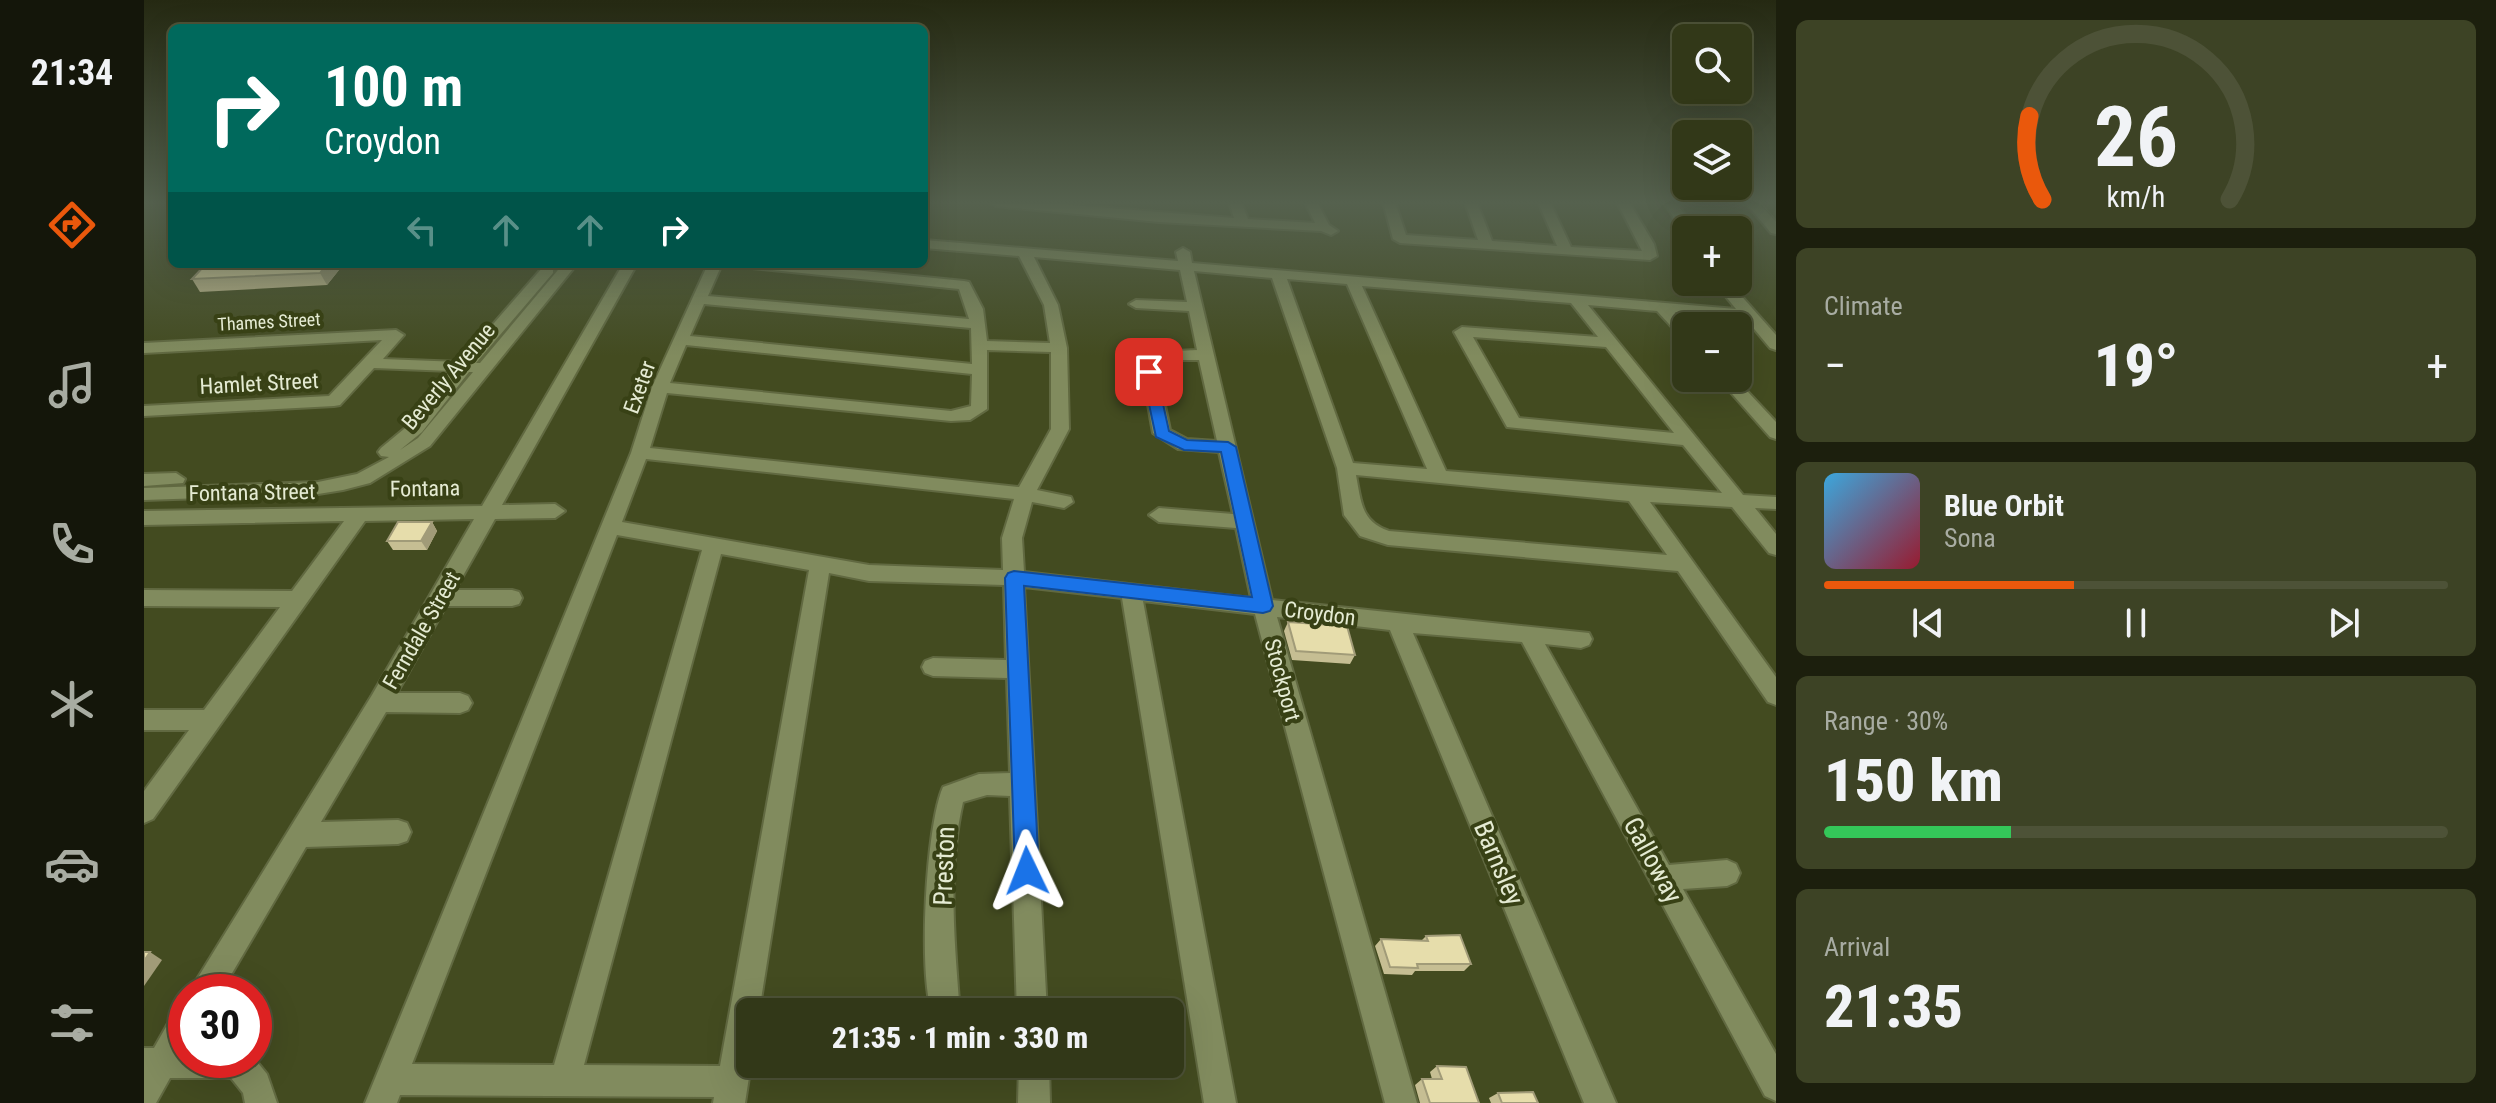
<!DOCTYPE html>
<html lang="en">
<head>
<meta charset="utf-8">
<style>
  body { margin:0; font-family:"Roboto Condensed",sans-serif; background:#3d4325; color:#f1f3f6; height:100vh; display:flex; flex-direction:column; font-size:30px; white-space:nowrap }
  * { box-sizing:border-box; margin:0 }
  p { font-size:26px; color:#a8aca2 }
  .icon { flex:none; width:44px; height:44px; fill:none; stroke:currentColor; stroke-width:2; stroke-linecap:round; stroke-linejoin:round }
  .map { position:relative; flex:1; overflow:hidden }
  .sheet { display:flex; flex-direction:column; gap:20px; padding:20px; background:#1c1f0d; width:720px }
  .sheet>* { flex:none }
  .hud { position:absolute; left:24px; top:24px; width:760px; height:244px; border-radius:12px; box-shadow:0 8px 32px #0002,0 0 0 2px #4d5237; background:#00695c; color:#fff; overflow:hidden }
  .fabs { position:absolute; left:1528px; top:24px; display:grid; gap:16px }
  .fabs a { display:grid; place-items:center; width:80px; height:80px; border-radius:12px; background:#323818; box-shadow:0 8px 32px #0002,0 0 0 2px #4d5237; font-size:40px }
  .speed { position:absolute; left:24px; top:974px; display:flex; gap:16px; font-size:40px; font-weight:700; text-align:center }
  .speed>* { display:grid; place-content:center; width:104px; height:104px; border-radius:50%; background:#323818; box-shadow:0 8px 32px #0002,0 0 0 2px #4d5237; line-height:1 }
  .speed .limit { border:12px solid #d22; background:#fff; color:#111 }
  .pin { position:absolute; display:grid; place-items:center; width:68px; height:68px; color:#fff; margin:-34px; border-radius:16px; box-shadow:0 4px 12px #0006 }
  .me { position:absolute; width:88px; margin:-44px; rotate:358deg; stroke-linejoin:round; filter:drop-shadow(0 0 6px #0008) }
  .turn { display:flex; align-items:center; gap:28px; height:168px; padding:0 24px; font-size:36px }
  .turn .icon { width:104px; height:104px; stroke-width:2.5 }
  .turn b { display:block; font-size:56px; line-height:68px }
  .lanes { display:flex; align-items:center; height:76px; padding:0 24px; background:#0003; justify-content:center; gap:40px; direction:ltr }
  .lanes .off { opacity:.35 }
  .big { font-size:60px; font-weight:800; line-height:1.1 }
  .sheet .tile { flex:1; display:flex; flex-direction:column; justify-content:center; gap:12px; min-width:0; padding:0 28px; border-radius:12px; background:#3d4325 }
  .sheet .dial { align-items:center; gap:0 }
  .dial svg { height:208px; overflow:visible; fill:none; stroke:#4d5237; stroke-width:7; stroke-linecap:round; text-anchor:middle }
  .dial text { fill:#f1f3f6; stroke:none }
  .song { display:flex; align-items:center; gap:24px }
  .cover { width:96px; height:96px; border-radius:12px; background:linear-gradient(135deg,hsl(200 70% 55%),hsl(350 70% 35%)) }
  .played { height:8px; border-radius:4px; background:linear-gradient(90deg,#ea580c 40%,#4d5237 40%) }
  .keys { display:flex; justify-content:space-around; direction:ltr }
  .heat { display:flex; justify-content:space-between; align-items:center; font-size:44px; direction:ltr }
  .charge { height:12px; border-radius:6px; background:linear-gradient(90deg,#34c759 30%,#4d5237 0) }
  .trip { position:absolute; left:592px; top:998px; width:448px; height:80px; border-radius:12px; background:#323818; box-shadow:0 8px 32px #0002,0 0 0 2px #4d5237; font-weight:800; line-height:80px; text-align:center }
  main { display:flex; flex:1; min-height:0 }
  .dock { display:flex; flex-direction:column; width:144px; justify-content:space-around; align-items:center; background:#14160a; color:#a8aca2 }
  .dock .icon { width:56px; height:56px }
  .dock .on { color:#ea580c }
  .dock b { font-size:36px; color:#f1f3f6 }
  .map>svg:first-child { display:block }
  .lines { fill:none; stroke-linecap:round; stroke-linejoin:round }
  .minor-casing { stroke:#616941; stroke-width:4 }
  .minor { fill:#818b5e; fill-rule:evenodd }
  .wall { fill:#c6be93 }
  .shaded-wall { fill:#a19b78 }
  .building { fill:#e6ddab; stroke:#a19b78; stroke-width:2 }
  .route { fill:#1a73e8; stroke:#114b97; stroke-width:2 }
  .labels { text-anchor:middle; stroke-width:8; stroke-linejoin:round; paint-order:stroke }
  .far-street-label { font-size:18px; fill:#e5ebd3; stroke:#384115 }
  .street-label { font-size:22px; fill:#e5ebd3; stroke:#384115 }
  .near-street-label { font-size:26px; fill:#e5ebd3; stroke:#384115 }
</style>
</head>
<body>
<main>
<nav class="dock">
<b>21:34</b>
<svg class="icon on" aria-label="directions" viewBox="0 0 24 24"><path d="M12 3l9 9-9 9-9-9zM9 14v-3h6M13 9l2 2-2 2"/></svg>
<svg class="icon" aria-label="music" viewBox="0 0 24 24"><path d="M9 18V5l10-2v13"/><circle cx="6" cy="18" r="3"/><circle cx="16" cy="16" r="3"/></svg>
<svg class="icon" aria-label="phone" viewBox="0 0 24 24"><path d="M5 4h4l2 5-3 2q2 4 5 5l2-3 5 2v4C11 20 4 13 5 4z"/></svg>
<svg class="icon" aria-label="climate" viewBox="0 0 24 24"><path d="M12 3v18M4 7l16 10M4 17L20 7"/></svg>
<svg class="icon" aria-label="car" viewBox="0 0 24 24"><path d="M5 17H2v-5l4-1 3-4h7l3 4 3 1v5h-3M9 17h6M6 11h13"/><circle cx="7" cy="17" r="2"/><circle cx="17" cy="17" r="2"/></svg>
<svg class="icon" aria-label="filters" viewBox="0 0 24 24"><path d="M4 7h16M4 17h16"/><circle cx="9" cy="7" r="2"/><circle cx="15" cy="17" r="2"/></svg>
</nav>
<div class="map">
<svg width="1632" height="1103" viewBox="0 0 1632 1103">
  <rect width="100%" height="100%" fill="#434b20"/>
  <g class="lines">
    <defs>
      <g id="minor">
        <polygon points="846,202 889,202 1090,218 1085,202 1097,202 1104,219 1171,223 1161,202 1173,202 1185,225 1194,231 1187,235 1177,231 1015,222 852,206"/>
        <polygon points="1239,202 1251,202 1262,235 1334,240 1321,202 1333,202 1348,241 1413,246 1394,202 1406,202 1427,247 1498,251 1473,202 1485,202 1510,244 1513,256 1506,260 1256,243 1249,239"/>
        <polygon points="1520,202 1532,202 1551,230 1539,233"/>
        <polygon points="1601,202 1614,202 1632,222 1632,234 1627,233"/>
        <path d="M780,240L1034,261L1032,252L1039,248L1046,252L1048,263L1592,309L1570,282H1585L1632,335V350L1626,348L1601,318L1531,312L1543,326L1542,339L1537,337L1513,311L1444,305L1599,495L1632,497V509L1611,508L1632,534V555L1625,553L1588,507L1506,502L1632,677V705L1624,702L1534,571L1244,545L1216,536L1200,515L1193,468L1128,278L1050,271L1128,600L1445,633L1448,639L1445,645L1437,648L1401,644L1525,865L1583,860L1592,864L1596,873L1592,882L1583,886L1539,889L1632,1054V1101L1621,1096L1378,642L1269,633L1472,1103H1440L1246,630L1133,617L1273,1103H1241L1111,614L999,601L1092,1103H1060L978,598L880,587L903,1012H873L866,796L843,795L819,802C804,867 810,936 815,1001L820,1012H788C774,974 782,825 799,787L835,774L866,773L863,678L789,676L781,673L778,667L781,661L789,658L862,660L860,585L725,581L685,573L615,1012H606L607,1064L601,1103H569L570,1097L256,1095L253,1103H221L487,453L508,387L564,264H578L564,296L825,319L815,289L608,268L601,264H650L820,281L825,282L839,309L843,341L906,343L900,305L875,256L780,248ZM890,257L1036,270L1043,302L992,300L985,304L992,308L1045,311L1053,350L1012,352L997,365L1009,433L1034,449L1075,452L1089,514L1015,508L1005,515L1015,522L1092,528L1107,598L880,572L878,538L888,502L920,508L929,502L927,497L893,490L925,429L923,348L914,305ZM1143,279L1203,284L1283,469L1209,463ZM1218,286L1427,303L1454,337L1318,327L1310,332L1363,427L1539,445L1578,493L1302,471ZM560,304L827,328L828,364L546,336ZM1329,337L1462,347L1530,433L1375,418ZM542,345L828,374L827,406L807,411L526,383ZM843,350L907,352V429L875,487L506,448L523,393L807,421L826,420L843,409ZM1022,360H1055L1073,441L1043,439L1026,430L1013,366ZM502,459L870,499L858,538L859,570L725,565L478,522ZM1212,475L1485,501L1523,555L1245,531C1217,522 1217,501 1212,475ZM473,535L558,550L410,1065L268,1064ZM577,554L665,570L576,1066L440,1065Z"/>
        <path d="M419,264H433L286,446L226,483L199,490L174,494L0,500V488L174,482L213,474L245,457L237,456L234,452L237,448L266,424L308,371L230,368L196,405L190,406L0,416V406L185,396L238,340L0,353V343L252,330L260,335L239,359L316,362L399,267H409V273L332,363H336ZM325,372H329L274,438L256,450L278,432Z"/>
        <polygon points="479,264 493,264 358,505 411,504 421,511 411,518 351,519 311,590 368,590 375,592 378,598 375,604 368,606 302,606 253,693 316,693 324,696 328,703 324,710 316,713 242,712 177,822 254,820 263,823 267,832 263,841 254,844 162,847 77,992 45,992 228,695 330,519 221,521 9,819 0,823 0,791 45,730 0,730 0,710 60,710 136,607 0,606 0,590 148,591 200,521 0,525 0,511 338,506"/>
        <polygon points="1574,378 1591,378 1632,422 1632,439 1626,437"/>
        <polygon points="32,473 41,479 39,483 0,486 0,474"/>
        <polygon points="42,1007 42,1060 110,1058 123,1074 133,1103 101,1103 99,1093 87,1078 26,1078 12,1103 0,1103 0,1048 10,1048 31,1011"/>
        <polygon points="875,1064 905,1064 906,1103 874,1103"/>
      </g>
    </defs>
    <use href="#minor" class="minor-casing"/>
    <use href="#minor" class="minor"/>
  </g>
  <g class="wall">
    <polygon points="195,270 183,285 56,292 48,279"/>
    <polygon points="288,522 293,531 283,550 249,550 243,541"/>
    <polygon points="1144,622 1211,655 1206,664 1148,660 1140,631"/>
    <polygon points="1282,936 1327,964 1320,971 1271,971 1268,975 1240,974 1231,946 1237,939 1277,941"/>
    <polygon points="1293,1066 1335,1103 1276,1103 1271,1085 1278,1079 1288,1079 1286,1072"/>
    <polygon points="1354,1093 1394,1103 1347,1103 1345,1098"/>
  </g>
  <g class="shaded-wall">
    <polygon points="183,264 192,264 195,270 183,285 176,273"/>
    <polygon points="288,522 293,531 283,550 277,541"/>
    <polygon points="6,952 18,960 0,986 0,961"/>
  </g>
  <g class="building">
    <polygon points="62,264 183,264 176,273 48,279"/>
    <polygon points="254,522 288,522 277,541 243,541"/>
    <polygon points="1144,622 1203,626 1211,655 1152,651"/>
    <polygon points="1316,935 1327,964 1273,964 1274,968 1246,967 1237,939 1284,941 1282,936"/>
    <polygon points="0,952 6,952 0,961"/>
    <polygon points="1293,1066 1322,1067 1335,1103 1286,1103 1278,1079 1298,1079"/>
    <polygon points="1389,1092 1394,1103 1358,1103 1354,1093"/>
  </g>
  <linearGradient id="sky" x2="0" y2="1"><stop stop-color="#252912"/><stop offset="0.57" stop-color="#55614e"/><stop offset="1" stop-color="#55614e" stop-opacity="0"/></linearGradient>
  <rect width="1632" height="356" fill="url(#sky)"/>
  <polygon class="route" points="1005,368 1012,372 1025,431 1043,440 1084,442 1092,447 1129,606 1126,611 1119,613 880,586 895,871 892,879 883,883 875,879 871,871 861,578 864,573 870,571 1108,597 1077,452 1040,450 1012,437 998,372"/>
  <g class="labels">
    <g class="far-street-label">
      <text transform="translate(125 322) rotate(-3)" y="6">Thames Street</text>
    </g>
    <g class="street-label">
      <text transform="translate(304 376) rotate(-50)" y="8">Beverly Avenue</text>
      <text transform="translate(115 383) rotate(-3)" y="8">Hamlet Street</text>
      <text transform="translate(495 387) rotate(-70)" y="8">Exeter</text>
      <text transform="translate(281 488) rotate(-1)" y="8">Fontana</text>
      <text transform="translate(108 492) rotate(-1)" y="8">Fontana Street</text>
      <text transform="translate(1176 613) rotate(7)" y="8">Croydon</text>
      <text transform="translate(277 630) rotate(-60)" y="8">Ferndale Street</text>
      <text transform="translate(1139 680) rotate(75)" y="8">Stockport</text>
    </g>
    <g class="near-street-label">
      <text transform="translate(1509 860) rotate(61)" y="9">Galloway</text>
      <text transform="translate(1355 863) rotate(67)" y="9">Barnsley</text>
      <text transform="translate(800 866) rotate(-88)" y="9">Preston</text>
    </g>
  </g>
</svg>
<div class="fabs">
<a><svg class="icon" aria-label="search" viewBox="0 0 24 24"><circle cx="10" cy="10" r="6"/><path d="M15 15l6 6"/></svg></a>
<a><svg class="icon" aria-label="layers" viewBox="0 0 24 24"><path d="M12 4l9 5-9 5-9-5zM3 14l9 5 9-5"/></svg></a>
<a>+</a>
<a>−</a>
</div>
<div class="speed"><div class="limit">30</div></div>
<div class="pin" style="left:1005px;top:372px;background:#d93025"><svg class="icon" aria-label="arrive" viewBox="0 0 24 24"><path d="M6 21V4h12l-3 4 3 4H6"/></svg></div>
<svg class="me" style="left:883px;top:871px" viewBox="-20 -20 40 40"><path d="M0-17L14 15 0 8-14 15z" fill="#1a73e8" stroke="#fff" stroke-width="4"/></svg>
<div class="trip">21:35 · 1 min · 330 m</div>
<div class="hud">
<div class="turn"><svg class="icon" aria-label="right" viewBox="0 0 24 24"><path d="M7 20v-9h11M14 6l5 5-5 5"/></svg><div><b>100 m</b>Croydon</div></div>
<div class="lanes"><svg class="icon off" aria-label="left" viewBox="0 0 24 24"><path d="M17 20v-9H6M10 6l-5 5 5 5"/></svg><svg class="icon off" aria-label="ahead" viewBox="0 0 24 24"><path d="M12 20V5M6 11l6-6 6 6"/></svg><svg class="icon off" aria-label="ahead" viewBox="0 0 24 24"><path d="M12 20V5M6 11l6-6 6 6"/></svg><svg class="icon" aria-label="right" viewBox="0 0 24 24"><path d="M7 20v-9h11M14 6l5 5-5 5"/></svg></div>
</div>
</div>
<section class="sheet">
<div class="tile dial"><svg viewBox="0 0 100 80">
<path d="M14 69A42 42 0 1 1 86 69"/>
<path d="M14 69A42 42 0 0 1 9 37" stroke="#ea580c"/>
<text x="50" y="56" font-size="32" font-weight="700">26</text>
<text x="50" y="72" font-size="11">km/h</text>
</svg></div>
<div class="tile"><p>Climate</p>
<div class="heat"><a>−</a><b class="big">19°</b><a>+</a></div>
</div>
<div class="tile">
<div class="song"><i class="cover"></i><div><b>Blue Orbit</b><p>Sona</p></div></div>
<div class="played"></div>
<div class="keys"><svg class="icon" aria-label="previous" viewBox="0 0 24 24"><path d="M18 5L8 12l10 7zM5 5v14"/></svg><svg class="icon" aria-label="pause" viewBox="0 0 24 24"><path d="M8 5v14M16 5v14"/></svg><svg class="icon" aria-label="next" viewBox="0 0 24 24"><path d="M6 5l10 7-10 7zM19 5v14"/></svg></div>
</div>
<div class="tile"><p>Range · 30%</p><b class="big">150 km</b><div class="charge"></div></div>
<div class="tile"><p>Arrival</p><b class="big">21:35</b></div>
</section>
</main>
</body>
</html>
